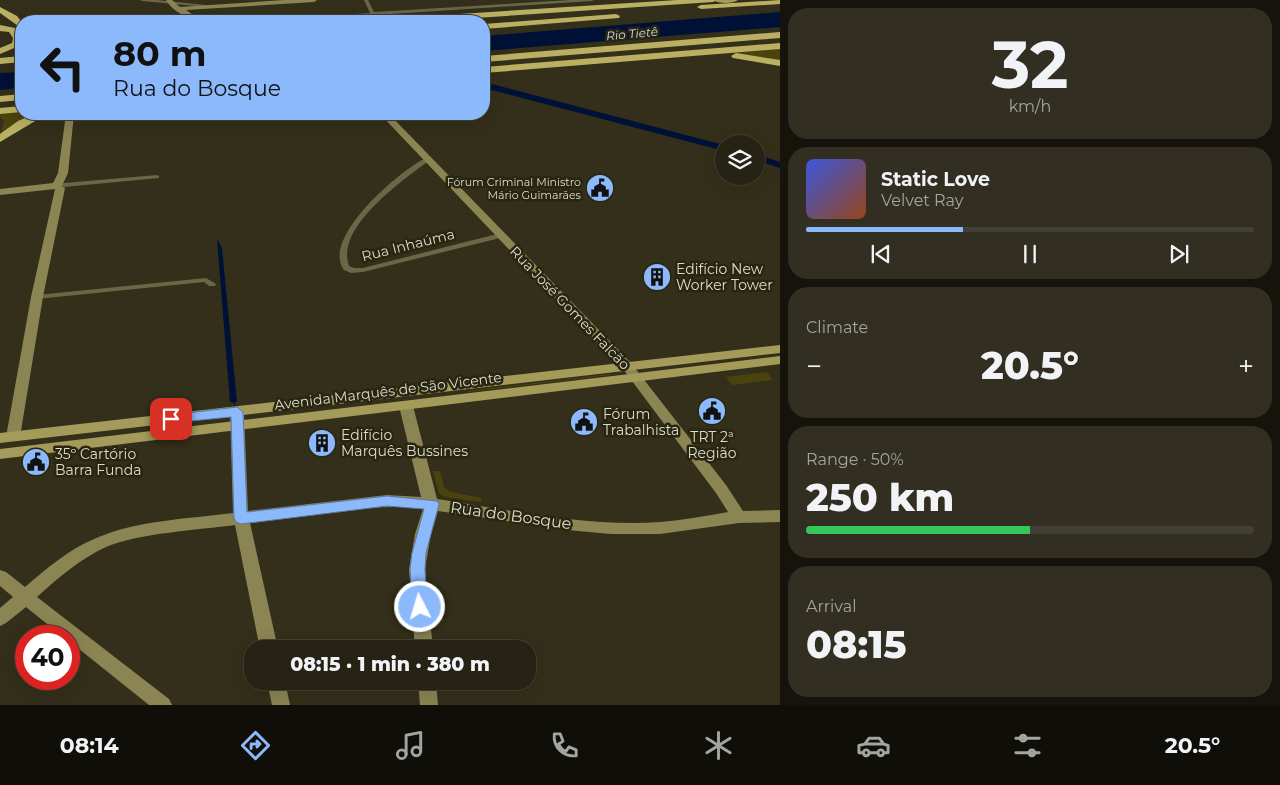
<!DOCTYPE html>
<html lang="en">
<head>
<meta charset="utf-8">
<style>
  body { margin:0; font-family:Montserrat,sans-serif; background:#322f22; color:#f1f3f6; height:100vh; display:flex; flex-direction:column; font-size:19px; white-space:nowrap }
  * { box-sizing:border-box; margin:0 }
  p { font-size:16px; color:#a4a4a0 }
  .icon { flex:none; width:28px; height:28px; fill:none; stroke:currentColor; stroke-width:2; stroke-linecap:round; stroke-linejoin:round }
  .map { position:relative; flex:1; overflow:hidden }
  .sheet { display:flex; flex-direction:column; gap:8px; padding:8px; background:#15130b; width:500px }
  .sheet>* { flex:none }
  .hud { position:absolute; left:15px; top:15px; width:475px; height:105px; border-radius:20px; box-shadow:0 5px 20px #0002,0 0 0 1px #424034; background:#8cb9fc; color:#111; overflow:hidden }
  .tools { position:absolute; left:715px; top:135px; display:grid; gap:10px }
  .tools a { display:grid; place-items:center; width:50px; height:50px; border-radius:50%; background:#262314; box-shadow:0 5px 20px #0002,0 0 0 1px #424034; font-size:25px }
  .speed { position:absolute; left:15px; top:625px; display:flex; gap:10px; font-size:25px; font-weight:700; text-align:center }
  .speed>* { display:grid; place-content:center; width:65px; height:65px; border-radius:50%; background:#262314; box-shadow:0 5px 20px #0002,0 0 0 1px #424034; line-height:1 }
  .speed .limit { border:8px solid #d22; background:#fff; color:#111 }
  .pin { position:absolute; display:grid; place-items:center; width:42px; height:42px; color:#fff; margin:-21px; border-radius:10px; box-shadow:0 2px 8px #0006 }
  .me { position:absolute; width:55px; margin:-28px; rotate:355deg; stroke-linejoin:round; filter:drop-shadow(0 0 4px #0008) }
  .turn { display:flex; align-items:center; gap:18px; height:105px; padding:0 15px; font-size:22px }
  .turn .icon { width:65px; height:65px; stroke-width:2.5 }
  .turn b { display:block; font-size:35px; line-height:42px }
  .big { font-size:38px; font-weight:800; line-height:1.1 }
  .sheet .widget { flex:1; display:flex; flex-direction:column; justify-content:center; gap:8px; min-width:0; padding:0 18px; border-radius:20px; background:#322f22 }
  .sheet .dial { align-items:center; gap:0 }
  .dial b { font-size:65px; line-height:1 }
  .song { display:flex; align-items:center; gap:15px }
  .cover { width:60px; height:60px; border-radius:8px; background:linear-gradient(135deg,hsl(230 70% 55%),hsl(20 70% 35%)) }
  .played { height:5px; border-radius:2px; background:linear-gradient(90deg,#8cb9fc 35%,#424034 35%) }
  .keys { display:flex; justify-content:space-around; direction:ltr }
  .heat { display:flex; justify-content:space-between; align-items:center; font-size:28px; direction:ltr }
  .charge { height:8px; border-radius:4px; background:linear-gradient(90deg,#34c759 50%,#424034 0) }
  .trip { position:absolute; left:244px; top:640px; width:292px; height:50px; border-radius:20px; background:#262314; box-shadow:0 5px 20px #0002,0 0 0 1px #424034; font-weight:800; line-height:50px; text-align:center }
  .tabs { display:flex; height:80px; justify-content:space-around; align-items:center; background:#0f0e08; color:#a4a4a0 }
  .tabs .icon { width:35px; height:35px }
  .tabs .on { color:#8cb9fc }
  .tabs b { font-size:22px; color:#f1f3f6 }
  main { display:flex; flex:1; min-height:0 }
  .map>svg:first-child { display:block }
  .green { fill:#4b430e }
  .water { fill:#001137 }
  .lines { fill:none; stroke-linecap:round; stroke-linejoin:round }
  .stream { stroke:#001137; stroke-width:2 }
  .river { fill:#001137; fill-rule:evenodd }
  .street { fill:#6a6647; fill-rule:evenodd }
  .secondary { fill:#8b8453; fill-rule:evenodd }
  .primary { fill:#a49b5b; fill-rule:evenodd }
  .highway { fill:#bbb062; fill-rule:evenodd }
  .route { fill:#8cb9fc; stroke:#5b78a4 }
  .labels { text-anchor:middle; stroke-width:5; stroke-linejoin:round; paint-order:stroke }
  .far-poi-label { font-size:11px; fill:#dddbce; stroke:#292610; text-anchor:end }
  .far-water-label { font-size:12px; font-style:italic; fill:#d2ddee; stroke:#292610 }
  .street-label { font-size:14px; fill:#dddbce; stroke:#292610 }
  .poi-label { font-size:14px; fill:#dddbce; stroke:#292610; text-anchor:start }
  .near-street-label { font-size:16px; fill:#dddbce; stroke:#292610 }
</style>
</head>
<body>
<main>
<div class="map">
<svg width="780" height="705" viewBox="0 0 780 705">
  <rect width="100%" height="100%" fill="#332f1a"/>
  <g class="green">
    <polygon points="780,49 780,62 736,53"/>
    <polygon points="21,111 21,114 29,114 0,135 4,122 0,117 0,113"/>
    <polygon points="767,372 773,380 732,385 726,377"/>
    <polygon points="610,374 611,375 468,392 468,391"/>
    <polygon points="433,471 440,471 444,487 451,492 481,498 481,502 445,497 439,493"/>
  </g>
  <g class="water">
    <polygon points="780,12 780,27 484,51 484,36"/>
    <polygon points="21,72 21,88 0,90 0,73"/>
    <polygon points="217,239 222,248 237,402 235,402 239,517 234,403 230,402"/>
  </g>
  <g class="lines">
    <polyline class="stream" points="777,163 780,163"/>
    <g class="river">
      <polygon points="484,82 724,145 724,151 484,88"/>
      <polygon points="756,154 780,162 780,168 756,160"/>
    </g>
    <g class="street">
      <polygon points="140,0 157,0 206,5 208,6 206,7 142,1"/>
      <polygon points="364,0 368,0 374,12 570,0 594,0 592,1 376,15 378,21 374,21 371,16 283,21 262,21 264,20 370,13"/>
      <path d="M428,157L431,159L430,160C403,180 335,227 349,266L354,268H363L501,233L505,235L504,237L363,272L351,273L344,270C320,238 402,168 428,157Z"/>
      <polygon points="157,175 159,176 159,178 64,187 61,185 64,183"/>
      <polygon points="206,278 216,284 215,286 209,286 204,282 37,299 33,297 37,295"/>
    </g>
    <g class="secondary">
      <path d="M166,0H172L180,7L284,0H317L314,2L186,10L202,21C190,21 172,11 166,0Z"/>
      <polygon points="66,114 74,114 68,173 62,186 65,188 43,297 20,437 18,441 8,441 6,437 31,297 55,189 0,195 0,189 53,183 58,173"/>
      <path d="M380,114H389L631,363L726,485L743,511L780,510V522L739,523L660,534H611L567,530L438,511L431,534L425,569L433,649H415L409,569L415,534L423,509C372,502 302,516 250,523L278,649H260L235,525C198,530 139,533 106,547C80,559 58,578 37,597L169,699L172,705H149L69,641V636H62L26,607L6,623L0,626V608L13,597L0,586V570L6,572L25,587C46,569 68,550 94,539C136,520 188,519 233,513L230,412L232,409H242L244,412L248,511L387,495L421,497L399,406L401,403H411L413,406L437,499C510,510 586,527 660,522C683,520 706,516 728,512L716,493L623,369Z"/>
      <polygon points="267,681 285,681 290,705 272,705"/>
      <polygon points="418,681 436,681 438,705 420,705"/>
    </g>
    <g class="primary">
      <path d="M713,0H738C733,4 718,4 713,0Z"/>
      <polygon points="780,345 780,353 0,443 0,433"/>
      <polygon points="780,356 780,364 0,459 0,449"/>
    </g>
    <g class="highway">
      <polygon points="677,0 717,0 713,2 431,21 393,21 397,18"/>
      <polygon points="780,0 780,4 701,9 697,7 701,5"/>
      <polygon points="0,7 17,16 21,21 21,28 0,13"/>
      <polygon points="616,14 620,16 619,18 484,29 484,24"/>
      <polygon points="0,25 15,28 21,38 19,46 0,54 0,48 12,43 13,38 9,32 0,31"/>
      <polygon points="780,32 780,38 484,62 484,56"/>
      <polygon points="780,43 780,49 484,73 484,67"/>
      <polygon points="736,53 780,60 780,66 733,58 731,56"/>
      <polygon points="21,56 21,62 0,64 0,58"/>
      <polygon points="21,94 21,100 0,102 0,96"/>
      <polygon points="21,106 21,112 0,114 0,108"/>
      <polygon points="34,114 47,114 0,142 0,134 18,121"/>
    </g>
  </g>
  <polygon class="route" points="237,407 243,412 247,512 387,496 437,501 439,504 426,553 425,569 427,607 425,612 420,614 414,612 412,607 410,569 412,553 424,509 387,506 241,524 236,522 234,518 231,417 171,423 164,419 171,415"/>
  <defs>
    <symbol id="civic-disc" viewBox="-11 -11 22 22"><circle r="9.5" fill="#8cb9fc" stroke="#292610"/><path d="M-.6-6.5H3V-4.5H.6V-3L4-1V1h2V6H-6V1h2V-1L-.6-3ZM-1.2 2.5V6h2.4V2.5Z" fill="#111"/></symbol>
    <symbol id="building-disc" viewBox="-11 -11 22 22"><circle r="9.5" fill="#8cb9fc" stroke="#292610"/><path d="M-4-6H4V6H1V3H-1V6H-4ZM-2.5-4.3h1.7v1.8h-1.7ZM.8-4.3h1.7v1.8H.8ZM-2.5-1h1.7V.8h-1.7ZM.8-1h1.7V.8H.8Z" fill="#111"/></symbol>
  </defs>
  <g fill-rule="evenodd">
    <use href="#civic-disc" x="584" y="172" width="32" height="32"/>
    <use href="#building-disc" x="641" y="261" width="32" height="32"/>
    <use href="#civic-disc" x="696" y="395" width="32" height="32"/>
    <use href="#civic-disc" x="568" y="406" width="32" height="32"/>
    <use href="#building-disc" x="306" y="427" width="32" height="32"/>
    <use href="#civic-disc" x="20" y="446" width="32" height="32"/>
  </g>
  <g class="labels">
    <g class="far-poi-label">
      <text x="581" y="186">Fórum Criminal Ministro<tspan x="581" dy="13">Mário Guimarães</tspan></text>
    </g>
    <g class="far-water-label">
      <text transform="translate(632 34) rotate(-5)" y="4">Rio Tietê</text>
    </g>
    <g class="street-label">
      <text transform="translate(408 245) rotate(-14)" y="5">Rua Inhaúma</text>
      <text transform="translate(570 308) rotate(46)" y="5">Rua José Gomes Falcão</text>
      <text transform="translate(388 391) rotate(-7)" y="5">Avenida Marquês de São Vicente</text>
    </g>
    <g class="poi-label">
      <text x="676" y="274">Edifício New<tspan x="676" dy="16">Worker Tower</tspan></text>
      <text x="603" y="419">Fórum<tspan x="603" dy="16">Trabalhista</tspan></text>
      <text x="341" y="440">Edifício<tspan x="341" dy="16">Marquês Bussines</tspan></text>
      <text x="712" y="442" text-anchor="middle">TRT 2ª<tspan x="712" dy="16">Região</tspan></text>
      <text x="55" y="459">35º Cartório<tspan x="55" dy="16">Barra Funda</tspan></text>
    </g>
    <g class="near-street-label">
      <text transform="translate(511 515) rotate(8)" y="6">Rua do Bosque</text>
    </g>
  </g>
</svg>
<div class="tools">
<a><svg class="icon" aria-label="layers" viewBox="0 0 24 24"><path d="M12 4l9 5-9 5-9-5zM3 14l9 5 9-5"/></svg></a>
</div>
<div class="speed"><div class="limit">40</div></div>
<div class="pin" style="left:171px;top:419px;background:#d93025"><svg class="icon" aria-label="arrive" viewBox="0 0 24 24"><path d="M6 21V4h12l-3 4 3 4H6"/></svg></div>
<svg class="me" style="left:420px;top:607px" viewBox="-20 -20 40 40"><circle r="17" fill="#8cb9fc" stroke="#fff" stroke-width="3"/><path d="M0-11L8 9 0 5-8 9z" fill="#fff"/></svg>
<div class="trip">08:15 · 1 min · 380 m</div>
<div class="hud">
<div class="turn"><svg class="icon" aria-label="left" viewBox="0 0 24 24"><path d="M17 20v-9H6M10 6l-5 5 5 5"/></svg><div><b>80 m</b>Rua do Bosque</div></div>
</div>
</div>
<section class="sheet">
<div class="widget dial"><b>32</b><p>km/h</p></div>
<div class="widget">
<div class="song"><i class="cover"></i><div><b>Static Love</b><p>Velvet Ray</p></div></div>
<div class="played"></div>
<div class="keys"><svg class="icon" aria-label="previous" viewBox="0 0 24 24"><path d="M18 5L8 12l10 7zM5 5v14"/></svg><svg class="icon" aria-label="pause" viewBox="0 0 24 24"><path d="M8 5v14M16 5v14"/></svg><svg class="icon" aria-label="next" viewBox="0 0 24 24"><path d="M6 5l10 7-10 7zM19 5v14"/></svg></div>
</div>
<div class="widget"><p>Climate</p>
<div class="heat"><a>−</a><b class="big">20.5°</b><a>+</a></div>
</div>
<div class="widget"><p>Range · 50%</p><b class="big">250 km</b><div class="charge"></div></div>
<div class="widget"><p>Arrival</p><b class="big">08:15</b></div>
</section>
</main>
<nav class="tabs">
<b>08:14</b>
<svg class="icon on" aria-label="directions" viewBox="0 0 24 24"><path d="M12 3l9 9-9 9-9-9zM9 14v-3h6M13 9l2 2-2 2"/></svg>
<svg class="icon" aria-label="music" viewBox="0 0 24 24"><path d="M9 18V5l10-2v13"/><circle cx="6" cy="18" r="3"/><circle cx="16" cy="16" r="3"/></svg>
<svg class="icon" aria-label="phone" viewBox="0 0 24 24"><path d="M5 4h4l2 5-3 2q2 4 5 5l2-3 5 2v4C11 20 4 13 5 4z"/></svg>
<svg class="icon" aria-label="climate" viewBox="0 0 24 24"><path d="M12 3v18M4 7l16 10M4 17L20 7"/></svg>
<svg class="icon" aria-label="car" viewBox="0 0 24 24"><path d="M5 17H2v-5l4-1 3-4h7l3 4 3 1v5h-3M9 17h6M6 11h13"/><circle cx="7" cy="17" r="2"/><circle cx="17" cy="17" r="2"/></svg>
<svg class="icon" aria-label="filters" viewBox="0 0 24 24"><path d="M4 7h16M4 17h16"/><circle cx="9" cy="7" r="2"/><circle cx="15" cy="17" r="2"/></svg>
<b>20.5°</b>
</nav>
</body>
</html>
